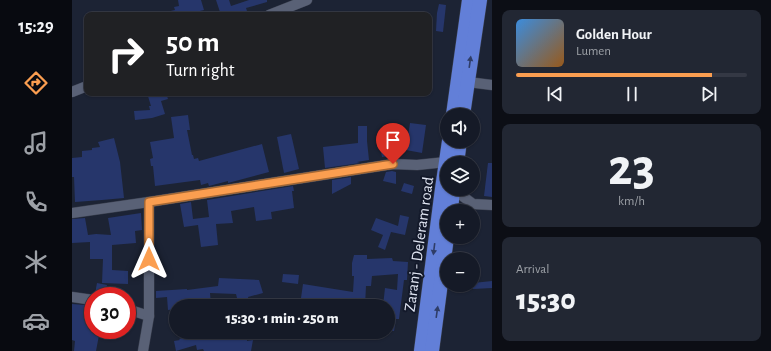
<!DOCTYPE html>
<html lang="en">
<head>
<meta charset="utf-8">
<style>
  body { margin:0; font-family:"Alegreya Sans",sans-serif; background:#222733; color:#f1f3f6; height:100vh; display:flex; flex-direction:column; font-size:15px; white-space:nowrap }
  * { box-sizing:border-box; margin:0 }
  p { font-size:13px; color:#9da1a7 }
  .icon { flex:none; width:22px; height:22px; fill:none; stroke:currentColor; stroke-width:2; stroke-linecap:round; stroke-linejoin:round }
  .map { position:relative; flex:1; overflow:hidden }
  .side { display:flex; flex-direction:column; gap:10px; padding:10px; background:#0c0e15; width:279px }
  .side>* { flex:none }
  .hud { position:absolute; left:12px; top:12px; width:348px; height:84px; border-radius:8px; box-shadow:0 1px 3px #0004,0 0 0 1px #343844; background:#202124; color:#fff; overflow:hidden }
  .buttons { position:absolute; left:368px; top:108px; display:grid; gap:8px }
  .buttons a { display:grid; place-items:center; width:40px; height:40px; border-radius:50%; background:#151a27; box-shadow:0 1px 3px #0004,0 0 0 1px #343844; font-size:20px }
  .speed { position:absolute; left:12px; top:287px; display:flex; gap:8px; font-size:20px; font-weight:700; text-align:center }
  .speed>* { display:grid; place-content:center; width:52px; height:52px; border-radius:50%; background:#151a27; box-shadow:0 1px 3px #0004,0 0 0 1px #343844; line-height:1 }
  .speed .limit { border:6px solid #d22; background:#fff; color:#111 }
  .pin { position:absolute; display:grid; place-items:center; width:34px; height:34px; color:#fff; margin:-41px -17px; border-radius:50% 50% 50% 0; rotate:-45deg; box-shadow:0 0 4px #0007 }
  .pin .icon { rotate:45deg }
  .me { position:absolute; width:44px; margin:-22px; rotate:0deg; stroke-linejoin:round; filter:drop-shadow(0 0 3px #0008) }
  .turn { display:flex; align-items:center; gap:14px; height:84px; padding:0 16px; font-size:18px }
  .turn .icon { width:52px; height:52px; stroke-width:2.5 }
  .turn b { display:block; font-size:28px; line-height:34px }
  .big { font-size:30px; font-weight:800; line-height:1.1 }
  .side .tile { flex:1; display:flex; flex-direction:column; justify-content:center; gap:6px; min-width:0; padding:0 14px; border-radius:8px; background:#222733 }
  .side .dial { align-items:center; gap:0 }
  .dial b { font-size:52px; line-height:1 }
  .song { display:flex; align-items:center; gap:12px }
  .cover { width:48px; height:48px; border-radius:6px; background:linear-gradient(135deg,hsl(210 70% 55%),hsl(30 70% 35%)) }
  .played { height:4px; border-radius:2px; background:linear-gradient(90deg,#fb9e50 85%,#343844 85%) }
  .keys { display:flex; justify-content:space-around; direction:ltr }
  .trip { position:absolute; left:97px; top:299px; width:226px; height:40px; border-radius:20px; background:#151a27; box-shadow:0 1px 3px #0004,0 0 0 1px #343844; font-weight:800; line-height:40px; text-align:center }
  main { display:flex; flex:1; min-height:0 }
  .tab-bar { display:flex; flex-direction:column; width:72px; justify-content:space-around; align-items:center; background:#080a10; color:#9da1a7 }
  .tab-bar .icon { width:28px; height:28px }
  .tab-bar .selected { color:#fb9e50 }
  .tab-bar b { font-size:18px; color:#f1f3f6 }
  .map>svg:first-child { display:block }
  .building { fill:#26366b }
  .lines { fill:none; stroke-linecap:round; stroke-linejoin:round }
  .minor-casing { stroke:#3b404f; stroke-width:11 }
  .highway-casing { stroke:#3b404f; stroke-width:15 }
  .minor { stroke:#596176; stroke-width:10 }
  .highway { stroke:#627fd8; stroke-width:14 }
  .oneway { fill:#2f3d67 }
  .route-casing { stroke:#a36734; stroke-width:10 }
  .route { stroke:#fb9e50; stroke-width:7 }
  .labels { text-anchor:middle; stroke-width:4; stroke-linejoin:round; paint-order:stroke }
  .street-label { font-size:16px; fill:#e1e6f3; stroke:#13192a }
</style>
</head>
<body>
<main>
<nav class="tab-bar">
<b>15:29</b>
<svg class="icon selected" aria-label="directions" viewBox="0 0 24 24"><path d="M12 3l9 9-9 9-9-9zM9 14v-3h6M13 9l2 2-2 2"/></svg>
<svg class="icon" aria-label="music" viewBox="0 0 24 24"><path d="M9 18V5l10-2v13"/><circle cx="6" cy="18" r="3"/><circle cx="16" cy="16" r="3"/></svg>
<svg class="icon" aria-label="phone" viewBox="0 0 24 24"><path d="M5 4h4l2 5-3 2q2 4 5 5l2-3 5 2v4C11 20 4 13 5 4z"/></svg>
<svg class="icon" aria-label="climate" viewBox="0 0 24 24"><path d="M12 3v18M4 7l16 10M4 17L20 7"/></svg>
<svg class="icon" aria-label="car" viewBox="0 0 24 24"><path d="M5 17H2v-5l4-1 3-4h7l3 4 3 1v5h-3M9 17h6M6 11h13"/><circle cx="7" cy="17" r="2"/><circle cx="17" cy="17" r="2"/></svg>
</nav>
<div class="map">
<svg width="420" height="351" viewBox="0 0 420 351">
  <rect width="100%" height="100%" fill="#1c2334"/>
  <g class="building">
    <polygon points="106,0 129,0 132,10 128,11 129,15 91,15 90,13 103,10 102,7 107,6"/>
    <polygon points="144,0 157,0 159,6 177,0 195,0 195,2 174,8 175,11 161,15 149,15"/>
    <polygon points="367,4 374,5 371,32 364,31 365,13"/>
    <polygon points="75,93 94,93 96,99 89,101 93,114 80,118 63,120 62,111 78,110 77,106 79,106"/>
    <polygon points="116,115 118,130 115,130 120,155 121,155 122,159 126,158 127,161 190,144 197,172 156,183 156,181 137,186 136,183 129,185 128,180 83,186 81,166 79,166 78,159 81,158 78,142 102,138 99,117"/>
    <polygon points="338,123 354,125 350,153 334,150"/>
    <polygon points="286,126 295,126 295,141 297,160 285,162 288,163 253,168 251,147 286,143"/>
    <polygon points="219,134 227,169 212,173 205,137"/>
    <polygon points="311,134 323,134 323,148 317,148 318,156 310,157 308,146 311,145"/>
    <polygon points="42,138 48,162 52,198 30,200 3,202 2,177 0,177 0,158 10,157 10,151 20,150 20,148 28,147 26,142"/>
    <polygon points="416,163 420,163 420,197 412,196"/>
    <polygon points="320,171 324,172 324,184 311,181 314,172"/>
    <polygon points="279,177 279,184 260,194 260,180"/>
    <polygon points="332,183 342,186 340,194 329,191"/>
    <polygon points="221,186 222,191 220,191 222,208 199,212 200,219 184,221 182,207 159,211 161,223 144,224 146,245 129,247 126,225 112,227 108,204 119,202 121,219 137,217 135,200"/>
    <polygon points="69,213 70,230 63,231 64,243 40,245 40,270 56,271 56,284 30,283 31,259 18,259 18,242 0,243 0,219 13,218 16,235 24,234 39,235 36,218"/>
    <polygon points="328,215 337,217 333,235 319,232 313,250 306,247 311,235 299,230 304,218 326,226"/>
    <polygon points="282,255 295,255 295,259 320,258 321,261 336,262 335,280 332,280 327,319 324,319 322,331 316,331 316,306 311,306 313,288 325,290 326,274 300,276 299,286 294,286 293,306 273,306 229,298 231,284 281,292 282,276 280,276 280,263"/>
    <polygon points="211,274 227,275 226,284 210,282"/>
    <polygon points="147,278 187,280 191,293 176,297 178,306 167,306 164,294 138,293 139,305 104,306 104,309 96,310 95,297 84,298 84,291 115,289 115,290 146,286"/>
    <polygon points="420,281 420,288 401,289 401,283"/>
    <polygon points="25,283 35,285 33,296 23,294"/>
    <polygon points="0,304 13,305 12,310 21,312 21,330 28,330 24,351 2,351 3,341 0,340"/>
    <polygon points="137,332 166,332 167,338 175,336 175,341 181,340 179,351 132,351 131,349 125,350 124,345 104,351 102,341 108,340 107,339 120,335 120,336"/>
  </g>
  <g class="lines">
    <defs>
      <g id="minor">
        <polyline points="197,15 235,0"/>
        <polyline points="396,82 420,85"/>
        <polyline points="0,92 15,86"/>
        <polyline points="379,189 381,189 401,204 420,205"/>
        <polyline points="0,213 77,202 321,164 345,165 374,162"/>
        <polyline points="0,297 21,300"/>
        <polyline points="55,309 77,316"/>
        <polyline points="71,351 77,316 77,202"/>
      </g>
      <g id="highway">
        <polyline points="381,115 397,0"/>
        <polyline points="391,115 408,0"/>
        <polyline points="385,163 388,141"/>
        <polyline points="379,211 381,189"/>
        <polyline points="349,351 370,189 377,141"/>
        <polyline points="360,351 375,237"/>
      </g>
    </defs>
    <use href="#minor" class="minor-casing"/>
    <use href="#highway" class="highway-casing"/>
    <use href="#minor" class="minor"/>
    <use href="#highway" class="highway"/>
  </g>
  <defs><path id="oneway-solid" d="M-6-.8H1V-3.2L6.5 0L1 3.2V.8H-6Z"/></defs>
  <g class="oneway">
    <use href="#oneway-solid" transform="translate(398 62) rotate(-82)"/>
    <use href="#oneway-solid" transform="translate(362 249) rotate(97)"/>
    <use href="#oneway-solid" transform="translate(365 312) rotate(-82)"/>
  </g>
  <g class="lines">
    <defs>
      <polyline id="route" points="77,259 77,202 321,164"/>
    </defs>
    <use href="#route" class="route-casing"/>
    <use href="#route" class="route"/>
  </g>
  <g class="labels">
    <g class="street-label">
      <text transform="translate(346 244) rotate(-82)" y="6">Zaranj - Deleram road</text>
    </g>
  </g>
</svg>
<div class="buttons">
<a><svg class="icon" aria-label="sound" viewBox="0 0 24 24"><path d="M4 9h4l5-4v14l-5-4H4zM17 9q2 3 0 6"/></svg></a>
<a><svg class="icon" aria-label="layers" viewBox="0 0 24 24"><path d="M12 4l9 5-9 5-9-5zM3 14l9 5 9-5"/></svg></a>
<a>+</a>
<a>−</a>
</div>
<div class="speed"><div class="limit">30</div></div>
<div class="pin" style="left:321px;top:164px;background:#d93025"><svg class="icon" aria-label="arrive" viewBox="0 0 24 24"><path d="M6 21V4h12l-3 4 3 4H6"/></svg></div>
<svg class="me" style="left:77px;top:259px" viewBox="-20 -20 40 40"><path d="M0-17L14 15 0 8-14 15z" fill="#fb9e50" stroke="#fff" stroke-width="4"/></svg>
<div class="trip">15:30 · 1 min · 250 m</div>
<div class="hud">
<div class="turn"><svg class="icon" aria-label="right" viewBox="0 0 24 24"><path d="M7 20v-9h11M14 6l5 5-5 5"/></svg><div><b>50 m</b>Turn right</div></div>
</div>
</div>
<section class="side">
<div class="tile">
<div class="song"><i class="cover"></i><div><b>Golden Hour</b><p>Lumen</p></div></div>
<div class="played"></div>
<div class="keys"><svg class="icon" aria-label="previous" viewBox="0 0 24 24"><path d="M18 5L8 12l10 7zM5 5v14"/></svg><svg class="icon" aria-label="pause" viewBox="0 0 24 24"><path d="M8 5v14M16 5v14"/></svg><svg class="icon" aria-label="next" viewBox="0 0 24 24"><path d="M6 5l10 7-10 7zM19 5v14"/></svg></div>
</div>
<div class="tile dial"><b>23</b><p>km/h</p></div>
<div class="tile"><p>Arrival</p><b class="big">15:30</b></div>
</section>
</main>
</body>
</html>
